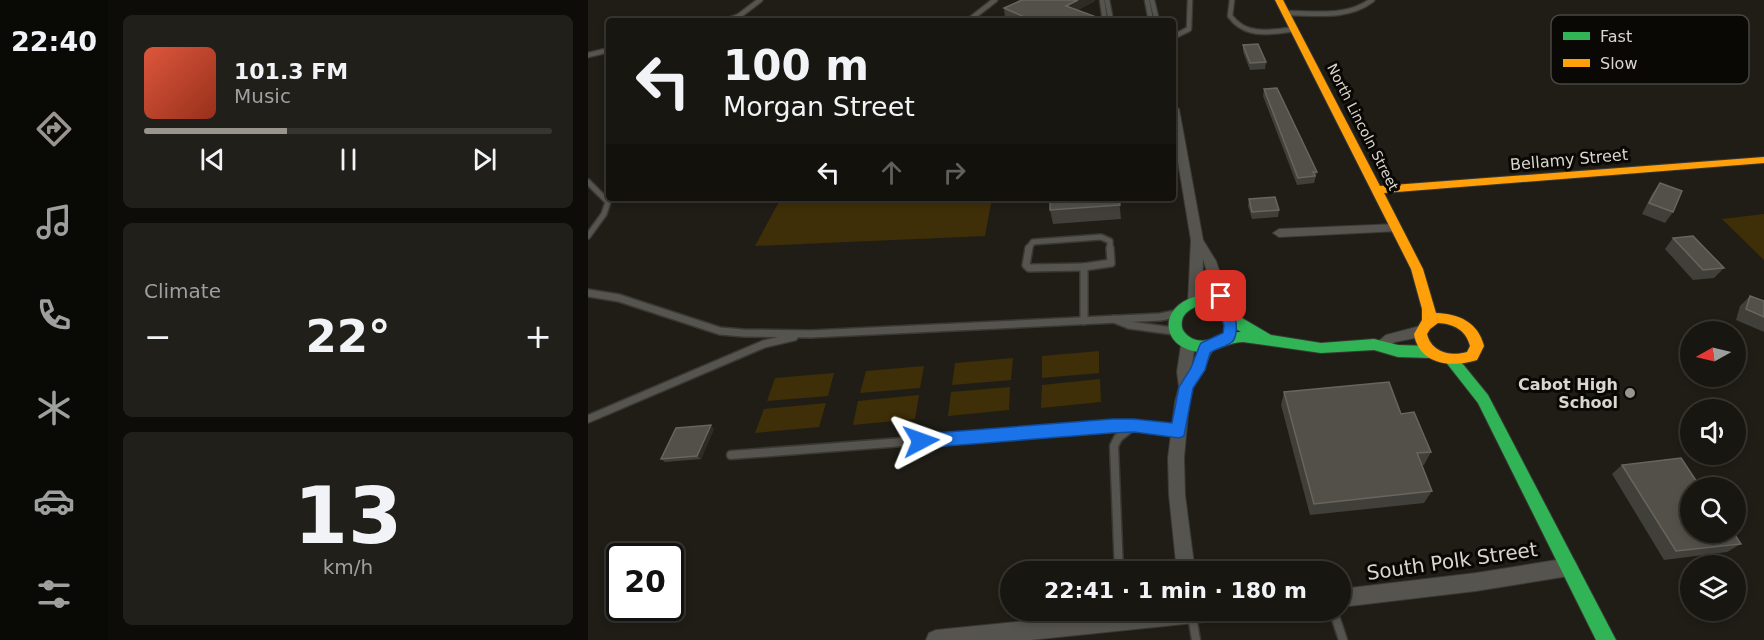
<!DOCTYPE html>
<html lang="en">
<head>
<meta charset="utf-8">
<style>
  body { margin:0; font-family:"DejaVu Sans",sans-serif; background:#201f19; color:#f1f3f6; height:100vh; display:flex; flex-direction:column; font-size:22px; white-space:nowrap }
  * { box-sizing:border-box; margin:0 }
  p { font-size:20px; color:#9e9f9f }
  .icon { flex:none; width:33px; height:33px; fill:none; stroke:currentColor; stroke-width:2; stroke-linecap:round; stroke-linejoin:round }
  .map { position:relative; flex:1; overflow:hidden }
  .details { display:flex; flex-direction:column; gap:15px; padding:15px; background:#0d0c09; width:480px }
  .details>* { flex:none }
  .hud { position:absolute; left:18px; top:18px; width:570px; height:183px; border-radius:6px; box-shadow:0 3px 9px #0003,0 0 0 2px #363530; background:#171610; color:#f1f3f6; overflow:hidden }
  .needle { width:39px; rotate:262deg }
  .controls { position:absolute; left:1092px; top:321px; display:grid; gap:12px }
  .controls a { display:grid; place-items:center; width:66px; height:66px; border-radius:50%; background:#171610; box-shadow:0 3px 9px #0003,0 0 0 2px #363530; font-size:30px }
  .speed { position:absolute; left:18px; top:543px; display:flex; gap:12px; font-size:30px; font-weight:700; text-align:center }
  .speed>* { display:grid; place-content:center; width:78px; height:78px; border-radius:50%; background:#171610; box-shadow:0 3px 9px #0003,0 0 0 2px #363530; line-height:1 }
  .speed .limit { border:3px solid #111; border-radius:9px; background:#fff; color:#111 }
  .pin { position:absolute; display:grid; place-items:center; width:51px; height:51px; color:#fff; margin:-26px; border-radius:12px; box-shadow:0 3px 9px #0006 }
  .me { position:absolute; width:66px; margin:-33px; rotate:86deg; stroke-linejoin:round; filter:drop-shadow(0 0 4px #0008) }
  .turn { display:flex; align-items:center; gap:21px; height:126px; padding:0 18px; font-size:27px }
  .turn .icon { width:78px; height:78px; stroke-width:2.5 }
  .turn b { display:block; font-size:42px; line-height:51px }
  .lanes { display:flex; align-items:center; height:57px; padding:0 18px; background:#0003; justify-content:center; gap:30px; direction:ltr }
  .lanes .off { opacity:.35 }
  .big { font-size:45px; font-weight:700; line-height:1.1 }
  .details .widget { flex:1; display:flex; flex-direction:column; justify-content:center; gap:9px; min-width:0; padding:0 21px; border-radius:9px; background:#201f19 }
  .details .dial { align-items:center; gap:0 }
  .dial b { font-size:78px; line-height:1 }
  .song { display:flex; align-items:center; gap:18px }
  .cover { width:72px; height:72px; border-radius:9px; background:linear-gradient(135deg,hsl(10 70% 55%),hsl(10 70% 35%)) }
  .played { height:6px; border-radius:3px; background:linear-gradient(90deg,#99958e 35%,#363530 35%) }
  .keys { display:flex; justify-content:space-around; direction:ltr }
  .heat { display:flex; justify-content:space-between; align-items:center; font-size:33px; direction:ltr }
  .trip { position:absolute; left:412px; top:561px; width:351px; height:60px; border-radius:30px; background:#171610; box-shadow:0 3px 9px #0003,0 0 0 2px #363530; font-weight:700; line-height:60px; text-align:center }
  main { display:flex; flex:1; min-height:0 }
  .menu { display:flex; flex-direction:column; width:108px; justify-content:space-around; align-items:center; background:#090906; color:#9e9f9f }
  .menu .icon { width:42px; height:42px }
  .menu .on { color:#99958e }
  .menu b { font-size:27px; color:#f1f3f6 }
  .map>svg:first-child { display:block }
  .green { fill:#3e2f08 }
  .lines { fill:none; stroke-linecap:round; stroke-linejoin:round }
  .lane-far3-casing { stroke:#3a3834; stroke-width:7 }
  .lane-far2-casing { stroke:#3a3834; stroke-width:8 }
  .lane-far1-casing { stroke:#3a3834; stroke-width:10 }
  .lane-casing { stroke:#3a3834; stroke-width:11 }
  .street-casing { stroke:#3a3834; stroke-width:2 }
  .fast-casing { stroke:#3a3834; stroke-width:2 }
  .slow-casing { stroke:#3a3834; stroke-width:2 }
  .lane-far3 { stroke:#56544e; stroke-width:4.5 }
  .lane-far2 { stroke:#56544e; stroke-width:5 }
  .lane-far1 { stroke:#56544e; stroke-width:7 }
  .lane { stroke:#56544e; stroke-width:8 }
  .street { fill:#56544e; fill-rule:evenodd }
  .fast { fill:#30b455; fill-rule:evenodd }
  .slow { fill:#ff9f0a; fill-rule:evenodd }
  .wall { fill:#413f39 }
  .shaded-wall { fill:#2d2b24 }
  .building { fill:#525049; stroke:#67655e; stroke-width:1.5 }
  .route { fill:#1a73e8; stroke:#114b97; stroke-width:1.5 }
  .poi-dot { fill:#99958e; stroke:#0a0804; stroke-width:2 }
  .labels { text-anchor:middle; stroke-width:6; stroke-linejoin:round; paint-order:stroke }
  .far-street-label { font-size:14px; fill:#dad6cf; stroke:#0a0804 }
  .street-label { font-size:16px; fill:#dad6cf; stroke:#0a0804 }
  .poi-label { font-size:16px; font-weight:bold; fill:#dad6cf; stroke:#0a0804; text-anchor:end }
  .near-street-label { font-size:20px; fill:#dad6cf; stroke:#0a0804 }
  .key { fill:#0a0804; stroke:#484641; stroke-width:1.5 }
  .key-label { font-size:16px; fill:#dad6cf }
</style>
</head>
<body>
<main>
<nav class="menu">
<b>22:40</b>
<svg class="icon on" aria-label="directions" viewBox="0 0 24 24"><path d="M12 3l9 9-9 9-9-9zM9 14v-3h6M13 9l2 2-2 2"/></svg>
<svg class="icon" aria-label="music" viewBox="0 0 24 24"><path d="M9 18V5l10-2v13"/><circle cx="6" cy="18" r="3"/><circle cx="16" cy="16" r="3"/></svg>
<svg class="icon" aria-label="phone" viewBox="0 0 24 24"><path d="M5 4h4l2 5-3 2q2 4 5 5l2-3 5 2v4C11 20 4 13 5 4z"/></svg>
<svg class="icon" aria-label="climate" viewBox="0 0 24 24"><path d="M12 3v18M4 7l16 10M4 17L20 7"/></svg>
<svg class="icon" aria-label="car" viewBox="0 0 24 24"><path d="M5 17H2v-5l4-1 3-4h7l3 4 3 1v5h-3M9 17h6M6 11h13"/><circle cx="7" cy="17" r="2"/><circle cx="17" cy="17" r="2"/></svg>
<svg class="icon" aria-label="filters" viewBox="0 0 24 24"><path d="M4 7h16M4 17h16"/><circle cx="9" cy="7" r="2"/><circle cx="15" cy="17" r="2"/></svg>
</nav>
<section class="details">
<div class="widget">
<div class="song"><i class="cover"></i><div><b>101.3 FM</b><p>Music</p></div></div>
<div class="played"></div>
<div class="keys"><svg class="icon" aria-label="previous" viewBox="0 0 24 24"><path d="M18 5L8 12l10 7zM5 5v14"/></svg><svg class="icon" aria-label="pause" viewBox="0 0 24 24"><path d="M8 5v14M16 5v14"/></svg><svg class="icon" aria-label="next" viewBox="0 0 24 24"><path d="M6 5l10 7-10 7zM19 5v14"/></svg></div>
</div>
<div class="widget"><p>Climate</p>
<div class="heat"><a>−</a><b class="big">22°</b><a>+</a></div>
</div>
<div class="widget dial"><b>13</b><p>km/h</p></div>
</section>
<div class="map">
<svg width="1176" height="640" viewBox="0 0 1176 640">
  <rect width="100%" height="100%" fill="#1f1d16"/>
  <g class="green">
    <polygon points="193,198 404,198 397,236 167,246"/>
    <polygon points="1176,214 1176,260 1134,219"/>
    <polygon points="511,351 511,373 454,378 454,356"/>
    <polygon points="425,358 423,380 364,385 367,363"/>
    <polygon points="336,366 332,388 272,393 278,371"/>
    <polygon points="246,373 240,396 179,401 187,378"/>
    <polygon points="512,379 513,402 453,408 454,385"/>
    <polygon points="422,387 421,410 360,416 363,392"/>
    <polygon points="331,395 327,419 265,425 270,401"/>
    <polygon points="238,403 231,427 167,433 176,409"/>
  </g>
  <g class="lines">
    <defs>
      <g id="lane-far3">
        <polyline points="514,0 517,21"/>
        <polyline points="519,0 523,21"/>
        <polyline points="559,0 563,21"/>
        <polyline points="564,0 569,21"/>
        <path d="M644,0L642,16C658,38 683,32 707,29"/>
        <path d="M698,13C728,13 759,19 784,0"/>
        <polyline points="138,21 151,16 172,0"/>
        <polyline points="380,21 407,0"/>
        <polyline points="585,37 601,29 602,0"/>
        <polyline points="0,55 21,50"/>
        <polyline points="585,104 585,109"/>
      </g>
      <g id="lane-far2">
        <polyline points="0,182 20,202 16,214 0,236"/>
        <polyline points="440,249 445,242 513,237 522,241 522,249"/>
      </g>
      <g id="lane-far1">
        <polyline points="441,248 438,265 441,268 496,267"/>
        <polyline points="496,267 496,321"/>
        <polyline points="496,267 523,263 522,248"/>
        <polyline points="0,293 31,298 132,331 155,333 223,334 572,317 587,314"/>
        <polyline points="526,319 541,325 585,331"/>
        <polyline points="0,419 176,344 206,337"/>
      </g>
      <g id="lane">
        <polyline points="143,455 524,426 546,425 591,431"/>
        <polyline points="531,572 526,446 530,438 546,425"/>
        <polyline points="745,610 755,640"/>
        <polyline points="604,616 608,640"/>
      </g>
      <g id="street">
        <polygon points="585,106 591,109 615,240 628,261 646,315 639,320 632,315 615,259 614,302 607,307 600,302 603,240 585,132"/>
        <polygon points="808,224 814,228 812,231 691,237 685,233 691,229"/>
        <polygon points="832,326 837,327 839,331 832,337 807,342 793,350 788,349 786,345 798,335"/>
        <polygon points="600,340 605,341 607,345 604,364 614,343 624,343 626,347 605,388 601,402 596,458 597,495 607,572 589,572 581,495 580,458 587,402 591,387 589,372 593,345 595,341"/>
        <polygon points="981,558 987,561 990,567 987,573 981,576 888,591 753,607 753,589 888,573"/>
        <polygon points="547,610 654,610 652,617 645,619 442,640 338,640 341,633 348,630"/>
      </g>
      <g id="fast">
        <path d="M606,297L625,301L683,335L733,343L786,339L810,345L842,346L847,348L849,352L847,356L842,358L810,357L786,350L733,353L655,342C640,342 625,354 610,352C573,347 570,308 606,297ZM607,307L615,308L653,332C635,332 614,350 598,334C594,330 593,326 594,321C595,314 601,310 607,307Z"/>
        <polygon points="864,355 869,357 900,395 1028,640 1008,640 890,403 857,361 859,357"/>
      </g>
      <path id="slow" d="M687,0H695L792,186L1176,157V163L796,193L835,269L848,313C871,314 890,322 896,346L889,360C864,368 831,365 826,334L834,320V309L823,269ZM850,323C866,324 878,330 882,346L879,352C863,357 843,352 839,334L842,329Z"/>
    </defs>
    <use href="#lane-far3" class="lane-far3-casing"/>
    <use href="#lane-far2" class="lane-far2-casing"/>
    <use href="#lane-far1" class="lane-far1-casing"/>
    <use href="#lane" class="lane-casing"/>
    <use href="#street" class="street-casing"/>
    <use href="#fast" class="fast-casing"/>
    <use href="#slow" class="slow-casing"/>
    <use href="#lane-far3" class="lane-far3"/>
    <use href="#lane-far2" class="lane-far2"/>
    <use href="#lane-far1" class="lane-far1"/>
    <use href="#lane" class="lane"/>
    <use href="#street" class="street"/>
    <use href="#fast" class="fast"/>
    <use href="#slow" class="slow"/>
  </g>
  <g class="wall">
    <polygon points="434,0 507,0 507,1 490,10 519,21 424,21 417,18 416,8"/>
    <polygon points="655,45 678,62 677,69 662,70 655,52"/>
    <polygon points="676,89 729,172 726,183 709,185 675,96"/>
    <polygon points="1072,183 1085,212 1077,223 1054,214 1064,194"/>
    <polygon points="531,198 533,219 465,224 462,210"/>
    <polygon points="661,199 691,210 690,217 664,219 660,206"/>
    <polygon points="1085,238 1136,268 1126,278 1105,280 1077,249"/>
    <polygon points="1162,296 1176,301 1176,332 1148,320 1152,306"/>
    <polygon points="696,392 813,414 843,452 836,465 833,465 844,491 836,503 722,515 693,405"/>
    <polygon points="126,429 113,459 77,462 73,459"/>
    <polygon points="1034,465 1153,544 1139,552 1076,560 1024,474"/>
  </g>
  <g class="shaded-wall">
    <polygon points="490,0 507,0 507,1 480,15 478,6"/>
    <polygon points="123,425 126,429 113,459 109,456"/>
  </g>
  <g class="building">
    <polygon points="434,0 490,0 478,6 519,21 436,21 441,19 416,8"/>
    <polygon points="670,44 678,62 662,63 655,45"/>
    <polygon points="689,88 729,172 725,172 727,176 710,178 676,89"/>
    <polygon points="1072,183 1094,191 1085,212 1061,203"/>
    <polygon points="687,197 691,210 664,212 661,199"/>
    <polygon points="462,198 531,198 532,205 462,210"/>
    <polygon points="1105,236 1136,268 1115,270 1085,238"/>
    <polygon points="1162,296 1176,301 1176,317 1158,309"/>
    <polygon points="801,382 813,414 826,412 843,452 829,453 844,491 726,504 696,392"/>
    <polygon points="123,425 109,456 73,459 88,428"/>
    <polygon points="1093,458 1113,488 1102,488 1102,532 1145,532 1153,544 1088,551 1034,465"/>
  </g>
  <path class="route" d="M633,291C645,294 654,333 644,342C638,347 628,348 622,353L617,370L605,388L596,436L591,438L546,432L524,433L333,448L328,446L325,441L328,436L333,434L524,419H546L584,423L591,387L603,368L611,347L613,343L635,333L636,326L627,296Z"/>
  <circle class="poi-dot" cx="1042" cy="393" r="6"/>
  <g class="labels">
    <g class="far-street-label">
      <text transform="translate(775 127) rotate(63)" y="5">North Lincoln Street</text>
    </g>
    <g class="street-label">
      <text transform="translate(981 159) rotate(-5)" y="6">Bellamy Street</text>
    </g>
    <g class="poi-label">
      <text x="1030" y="390">Cabot High<tspan x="1030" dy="18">School</tspan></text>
    </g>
    <g class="near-street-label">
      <text transform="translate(864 561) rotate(-8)" y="7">South Polk Street</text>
    </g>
  </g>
  <rect x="963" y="15" width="198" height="69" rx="9" class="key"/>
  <rect x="975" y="32" width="27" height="8" fill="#30b455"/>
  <rect x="975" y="59" width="27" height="8" fill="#ff9f0a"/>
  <g class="key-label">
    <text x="1012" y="42">Fast</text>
    <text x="1012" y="69">Slow</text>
  </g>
</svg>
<div class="controls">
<a><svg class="needle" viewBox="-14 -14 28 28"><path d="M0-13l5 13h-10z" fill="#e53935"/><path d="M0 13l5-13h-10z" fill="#9e9f9f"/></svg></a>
<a><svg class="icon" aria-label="sound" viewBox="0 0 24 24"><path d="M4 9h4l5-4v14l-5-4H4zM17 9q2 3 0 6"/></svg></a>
<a><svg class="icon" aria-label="search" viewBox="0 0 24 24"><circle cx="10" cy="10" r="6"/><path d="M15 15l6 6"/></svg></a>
<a><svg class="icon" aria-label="layers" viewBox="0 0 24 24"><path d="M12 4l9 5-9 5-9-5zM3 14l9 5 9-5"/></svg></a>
</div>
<div class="speed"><div class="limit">20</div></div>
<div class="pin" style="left:633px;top:296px;background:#d93025"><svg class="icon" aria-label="arrive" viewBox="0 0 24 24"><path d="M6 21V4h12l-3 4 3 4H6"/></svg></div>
<svg class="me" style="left:333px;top:441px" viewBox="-20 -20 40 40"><path d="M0-17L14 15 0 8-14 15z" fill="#1a73e8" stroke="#fff" stroke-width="4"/></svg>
<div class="trip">22:41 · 1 min · 180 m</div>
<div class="hud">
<div class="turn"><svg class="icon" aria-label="left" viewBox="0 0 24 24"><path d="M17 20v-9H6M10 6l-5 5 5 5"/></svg><div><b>100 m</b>Morgan Street</div></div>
<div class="lanes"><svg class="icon" aria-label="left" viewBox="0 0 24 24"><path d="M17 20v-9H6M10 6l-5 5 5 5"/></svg><svg class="icon off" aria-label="ahead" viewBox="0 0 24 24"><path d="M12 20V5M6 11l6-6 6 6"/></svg><svg class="icon off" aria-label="right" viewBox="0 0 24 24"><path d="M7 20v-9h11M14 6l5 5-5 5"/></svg></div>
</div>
</div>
</main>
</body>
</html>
